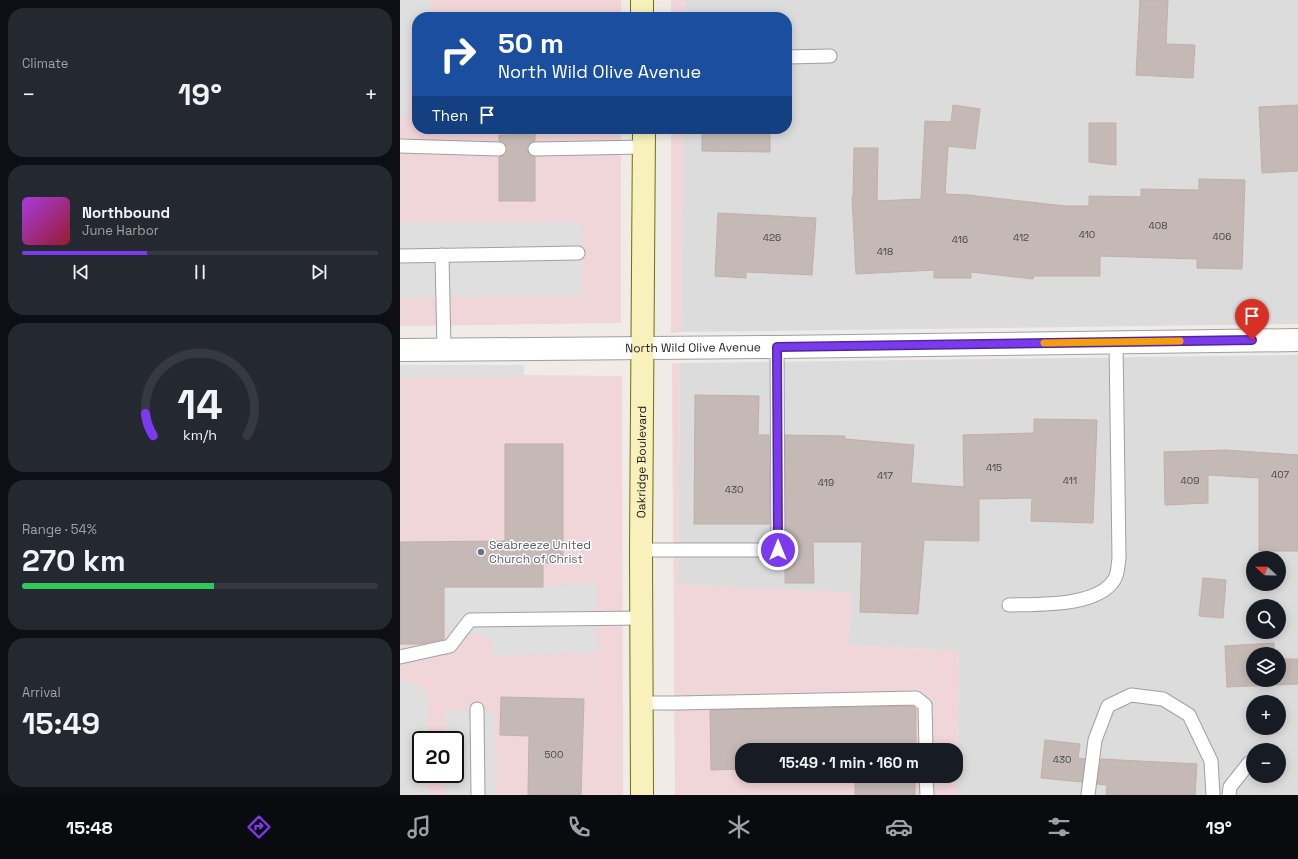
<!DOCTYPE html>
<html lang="en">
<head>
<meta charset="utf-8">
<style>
  body { margin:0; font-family:"Space Grotesk",sans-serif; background:#242831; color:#f1f3f6; height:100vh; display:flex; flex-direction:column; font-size:15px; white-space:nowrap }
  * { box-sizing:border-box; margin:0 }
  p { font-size:13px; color:#9ea1a6 }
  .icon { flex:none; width:22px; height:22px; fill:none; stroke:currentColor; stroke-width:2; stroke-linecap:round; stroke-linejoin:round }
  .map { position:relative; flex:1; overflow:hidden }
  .sheet { display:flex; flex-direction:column; gap:8px; padding:8px; background:#0d0f14; width:400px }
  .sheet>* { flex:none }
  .top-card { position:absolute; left:12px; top:12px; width:380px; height:122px; border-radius:16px; box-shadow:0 2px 10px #0003; background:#1a4fa0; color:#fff; overflow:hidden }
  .needle { width:26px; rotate:292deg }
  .fabs { position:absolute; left:846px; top:551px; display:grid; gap:8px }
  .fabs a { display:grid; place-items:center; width:40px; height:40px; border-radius:50%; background:#171b24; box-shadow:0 2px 10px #0003; font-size:20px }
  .speed { position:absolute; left:12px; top:731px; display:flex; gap:8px; font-size:20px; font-weight:700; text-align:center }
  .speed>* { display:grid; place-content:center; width:52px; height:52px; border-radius:50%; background:#171b24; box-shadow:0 2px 10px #0003; line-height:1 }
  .speed .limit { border:2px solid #111; border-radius:6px; background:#fff; color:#111 }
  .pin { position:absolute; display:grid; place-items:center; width:34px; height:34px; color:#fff; margin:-41px -17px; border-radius:50% 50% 50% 0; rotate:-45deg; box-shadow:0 0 4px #0007 }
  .pin .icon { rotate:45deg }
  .me { position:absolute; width:44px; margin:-22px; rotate:0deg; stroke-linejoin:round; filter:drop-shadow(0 0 3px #0008) }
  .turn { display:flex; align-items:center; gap:14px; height:84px; padding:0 20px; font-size:18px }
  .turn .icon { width:52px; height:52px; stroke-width:2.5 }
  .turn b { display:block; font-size:28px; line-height:34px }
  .then { display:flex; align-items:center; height:38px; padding:0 20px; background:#0003; gap:8px; font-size:15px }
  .big { font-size:30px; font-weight:700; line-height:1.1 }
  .sheet .tile { flex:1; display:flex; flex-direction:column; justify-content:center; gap:6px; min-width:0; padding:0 14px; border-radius:16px; background:#242831 }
  .sheet .dial { align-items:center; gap:0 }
  .dial svg { height:104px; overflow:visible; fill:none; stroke:#363941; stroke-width:7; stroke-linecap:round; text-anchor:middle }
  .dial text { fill:#f1f3f6; stroke:none }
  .song { display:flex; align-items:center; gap:12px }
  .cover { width:48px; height:48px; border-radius:6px; background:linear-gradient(135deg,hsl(280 70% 55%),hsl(350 70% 35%)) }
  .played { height:4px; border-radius:2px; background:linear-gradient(90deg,#7c3aed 35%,#363941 35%) }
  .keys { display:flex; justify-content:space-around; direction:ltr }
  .heat { display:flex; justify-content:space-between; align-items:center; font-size:22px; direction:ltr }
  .charge { height:6px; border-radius:3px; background:linear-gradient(90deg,#34c759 54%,#363941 0) }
  .trip { position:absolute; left:335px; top:743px; width:228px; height:40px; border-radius:16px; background:#171b24; box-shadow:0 2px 10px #0003; font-weight:700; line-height:40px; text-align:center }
  .tab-bar { display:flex; height:64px; justify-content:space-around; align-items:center; background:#090b0e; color:#9ea1a6 }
  .tab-bar .icon { width:28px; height:28px }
  .tab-bar .current { color:#7c3aed }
  .tab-bar b { font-size:18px; color:#f1f3f6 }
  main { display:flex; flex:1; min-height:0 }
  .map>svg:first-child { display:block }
  .residential { fill:#dddcdc; fill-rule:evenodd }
  .commercial { fill:#f0d5d9; fill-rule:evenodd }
  .parking { fill:#dfdfdf }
  .building { fill:#c4b9b5; stroke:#c1afa8 }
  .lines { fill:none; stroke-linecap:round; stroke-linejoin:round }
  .service-casing { stroke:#a0a0a0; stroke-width:15 }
  .minor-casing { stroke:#a0a0a0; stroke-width:24 }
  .secondary-casing { stroke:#746e08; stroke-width:24 }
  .service { stroke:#fff; stroke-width:13 }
  .minor { stroke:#fff; stroke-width:22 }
  .secondary { stroke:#f8f1bb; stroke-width:22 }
  .route-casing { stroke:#51269a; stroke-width:10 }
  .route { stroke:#7c3aed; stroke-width:7 }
  .slow { stroke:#f59e0b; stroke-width:7 }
  .worship-dot { fill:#6b7280; stroke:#fff; stroke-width:1.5 }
  .labels { text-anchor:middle; stroke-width:3; stroke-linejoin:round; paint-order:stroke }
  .number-label { font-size:10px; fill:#484644 }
  .street-label { font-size:12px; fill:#1f1f1f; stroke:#fff }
  .worship-label { font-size:12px; fill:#5b616d; stroke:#fff; text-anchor:start }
</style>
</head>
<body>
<main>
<section class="sheet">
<div class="tile"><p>Climate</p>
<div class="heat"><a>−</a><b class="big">19°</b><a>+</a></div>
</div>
<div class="tile">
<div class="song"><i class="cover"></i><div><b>Northbound</b><p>June Harbor</p></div></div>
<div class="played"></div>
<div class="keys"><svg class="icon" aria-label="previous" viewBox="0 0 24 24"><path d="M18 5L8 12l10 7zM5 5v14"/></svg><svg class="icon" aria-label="pause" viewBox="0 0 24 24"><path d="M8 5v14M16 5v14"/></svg><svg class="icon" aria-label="next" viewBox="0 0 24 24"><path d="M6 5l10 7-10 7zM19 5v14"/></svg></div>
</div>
<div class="tile dial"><svg viewBox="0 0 100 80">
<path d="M14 69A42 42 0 1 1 86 69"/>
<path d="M14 69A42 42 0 0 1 8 52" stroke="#7c3aed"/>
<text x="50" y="56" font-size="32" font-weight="700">14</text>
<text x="50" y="72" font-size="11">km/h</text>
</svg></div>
<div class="tile"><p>Range · 54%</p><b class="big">270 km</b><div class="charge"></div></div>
<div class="tile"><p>Arrival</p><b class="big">15:49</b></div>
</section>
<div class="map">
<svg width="898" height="795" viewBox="0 0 898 795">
  <rect width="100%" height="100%" fill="#f0ebe6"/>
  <g class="residential">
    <polygon points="285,0 898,0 898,324 281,332 283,129 387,129 387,17 284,17"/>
    <path d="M898,355V795H557L559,651L448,645L453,593L278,584L280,363ZM853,558H879V584H853ZM853,606H879V632H853ZM853,654H879V680H853ZM853,702H879V728H853ZM853,750H879V776H853Z"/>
  </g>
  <g class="commercial">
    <polygon points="0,0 221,0 221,17 17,17 17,129 221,129 221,323 0,326"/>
    <polygon points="271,0 285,0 284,17 271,17"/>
    <polygon points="271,129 283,129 281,332 271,333"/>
    <path d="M280,363L278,584L453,593L448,645L559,651L557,795H275L272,364ZM342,750H556V776H342Z"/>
    <path d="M0,374L222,376L223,795H0ZM21,740H55V774H21Z"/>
  </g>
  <g class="parking">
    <polygon points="0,0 32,0 32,17 17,17 17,82 9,82 8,116 0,117"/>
    <polygon points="182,222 183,295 0,298 0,223"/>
    <rect x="0" y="365" width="124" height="12"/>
    <polygon points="196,582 198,653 95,656 91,638 44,630 44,587 143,587"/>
    <polygon points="0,679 27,690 28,740 21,740 21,774 28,774 28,795 0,795"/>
    <polygon points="45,711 95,711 96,795 45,795 45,774 55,774 55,740 45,740"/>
  </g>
  <g class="building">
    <polygon points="740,0 768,0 766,44 795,45 793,78 736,75"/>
    <polygon points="553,105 580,109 575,149 548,146 545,194 568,195 665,206 689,206 689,196 741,197 741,189 799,190 799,179 845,180 842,269 797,268 797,259 700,256 700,276 634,276 633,279 571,272 571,278 534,278 534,270 456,274 452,197 453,197 454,148 478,148 477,201 521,199 525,121 551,122"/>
    <polygon points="898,105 898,171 862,173 859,107"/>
    <polygon points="689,123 716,123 716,165 689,162"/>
    <polygon points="110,129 135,129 135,141 131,142 127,149 128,153 135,157 135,201 99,201 99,157 102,156 106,154 107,149 104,142 99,141 99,135 110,135"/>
    <polygon points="302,129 370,129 370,152 302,151"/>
    <polygon points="318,213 416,218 412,275 346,272 346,278 315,276"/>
    <polygon points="295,395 359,396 358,435 369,435 370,524 294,524"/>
    <polygon points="634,419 697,420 693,523 631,521 632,498 579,499 579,541 524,540 518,614 460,612 462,542 413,542 414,583 385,583 385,435 445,436 445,439 514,445 511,483 564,487 563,435 634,433"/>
    <polygon points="105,444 163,444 163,563 143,563 143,587 44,587 44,639 21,644 0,644 0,542 105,541"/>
    <polygon points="826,450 898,455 898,551 859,551 859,478 808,475 808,503 765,505 764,452"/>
    <polygon points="803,578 826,580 823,618 799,616"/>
    <polygon points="874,643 874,654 853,654 853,680 879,680 879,659 898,659 898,684 827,687 825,646"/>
    <polygon points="101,697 184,699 181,795 128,795 129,736 100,735"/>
    <polygon points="513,706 516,709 516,750 342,750 342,769 311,770 310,710"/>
    <polygon points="645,740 680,744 678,758 685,759 682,782 641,778"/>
    <polygon points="701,759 797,764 795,795 706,795 707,785 697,784"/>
    <rect x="455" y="776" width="60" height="19"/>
  </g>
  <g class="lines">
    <defs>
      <g id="service">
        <polyline points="387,57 430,56"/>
        <polyline points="0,146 99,149"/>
        <polyline points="135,149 244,147"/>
        <polyline points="42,255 44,349"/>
        <polyline points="0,256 178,253"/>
        <polyline points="241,550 378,550 377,347"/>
        <path d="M609,605C638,604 697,607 714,580C718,575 718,565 719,558L716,342"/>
        <polyline points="0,657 50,646 70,620 243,618"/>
        <polyline points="242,703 278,703 516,698 525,705 526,750"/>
        <polyline points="77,709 78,795"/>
        <polyline points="526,776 527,795"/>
        <polyline points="688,795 695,740 708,706 731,695 763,699 789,715 811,761 813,795"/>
        <polyline points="829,795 830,787 849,763"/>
      </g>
      <g id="minor">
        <path id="s1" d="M0,350L377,347L898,340"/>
      </g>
      <g id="secondary">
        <polyline points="242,0 242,17"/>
        <path id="s2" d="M242,795L241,550L244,129"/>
      </g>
    </defs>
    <use href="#service" class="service-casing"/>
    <use href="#minor" class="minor-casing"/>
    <use href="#secondary" class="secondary-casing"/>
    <use href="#service" class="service"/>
    <use href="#minor" class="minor"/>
    <use href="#secondary" class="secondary"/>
  </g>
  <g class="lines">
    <defs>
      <polyline id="route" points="378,550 377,347 852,340"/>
    </defs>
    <use href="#route" class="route-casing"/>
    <use href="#route" class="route"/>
    <polyline class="slow" points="644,343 780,341"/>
  </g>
  <circle class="worship-dot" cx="81" cy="552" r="4"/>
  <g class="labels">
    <g class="number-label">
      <text x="758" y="229">408</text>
      <text x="687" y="238">410</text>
      <text x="822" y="240">406</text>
      <text x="372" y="241">426</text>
      <text x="621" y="241">412</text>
      <text x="560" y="243">416</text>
      <text x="485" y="255">418</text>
      <text x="594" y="471">415</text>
      <text x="880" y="478">407</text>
      <text x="485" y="479">417</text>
      <text x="670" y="484">411</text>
      <text x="790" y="484">409</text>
      <text x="426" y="486">419</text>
      <text x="334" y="493">430</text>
      <text x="154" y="758">500</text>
      <text x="662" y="763">430</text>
    </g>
    <g class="street-label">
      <text dy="4" stroke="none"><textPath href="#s1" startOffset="293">North Wild Olive Avenue</textPath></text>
      <text dy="4" stroke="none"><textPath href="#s2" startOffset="333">Oakridge Boulevard</textPath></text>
    </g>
    <g class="worship-label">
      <text x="89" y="549">Seabreeze United<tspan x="89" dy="14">Church of Christ</tspan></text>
    </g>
  </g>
</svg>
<div class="fabs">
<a><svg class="needle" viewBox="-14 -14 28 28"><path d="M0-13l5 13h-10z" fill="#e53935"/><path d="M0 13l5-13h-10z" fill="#9ea1a6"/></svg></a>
<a><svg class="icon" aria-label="search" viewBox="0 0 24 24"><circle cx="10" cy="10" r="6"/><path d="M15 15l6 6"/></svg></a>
<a><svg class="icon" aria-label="layers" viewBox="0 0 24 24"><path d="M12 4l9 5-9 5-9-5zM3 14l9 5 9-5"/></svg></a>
<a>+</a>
<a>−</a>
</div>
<div class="speed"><div class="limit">20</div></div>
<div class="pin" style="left:852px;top:340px;background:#d93025"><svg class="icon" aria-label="arrive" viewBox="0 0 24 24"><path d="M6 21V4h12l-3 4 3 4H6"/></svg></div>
<svg class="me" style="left:378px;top:550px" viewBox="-20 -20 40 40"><circle r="17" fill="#7c3aed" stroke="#fff" stroke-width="3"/><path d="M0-11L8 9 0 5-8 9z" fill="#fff"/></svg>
<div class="trip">15:49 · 1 min · 160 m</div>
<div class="top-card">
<div class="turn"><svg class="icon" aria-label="right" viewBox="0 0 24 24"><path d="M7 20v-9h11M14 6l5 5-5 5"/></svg><div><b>50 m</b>North Wild Olive Avenue</div></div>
<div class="then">Then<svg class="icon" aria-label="arrive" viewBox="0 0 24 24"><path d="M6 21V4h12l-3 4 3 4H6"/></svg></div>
</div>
</div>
</main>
<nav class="tab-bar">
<b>15:48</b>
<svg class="icon current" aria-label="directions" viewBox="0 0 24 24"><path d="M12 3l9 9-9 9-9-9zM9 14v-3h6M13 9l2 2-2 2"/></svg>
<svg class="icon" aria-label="music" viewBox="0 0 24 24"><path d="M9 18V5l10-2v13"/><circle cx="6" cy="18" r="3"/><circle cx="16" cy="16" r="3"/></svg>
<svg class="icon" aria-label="phone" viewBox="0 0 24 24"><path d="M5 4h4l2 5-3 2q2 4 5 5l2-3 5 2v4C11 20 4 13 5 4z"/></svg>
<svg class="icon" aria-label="climate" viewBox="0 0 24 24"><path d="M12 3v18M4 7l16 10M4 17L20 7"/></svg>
<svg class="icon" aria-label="car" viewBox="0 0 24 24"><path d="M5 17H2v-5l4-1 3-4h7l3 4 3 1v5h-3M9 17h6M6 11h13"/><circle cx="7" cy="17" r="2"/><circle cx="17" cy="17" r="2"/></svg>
<svg class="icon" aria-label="filters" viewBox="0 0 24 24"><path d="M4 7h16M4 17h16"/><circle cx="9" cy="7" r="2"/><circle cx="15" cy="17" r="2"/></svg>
<b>19°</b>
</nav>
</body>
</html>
